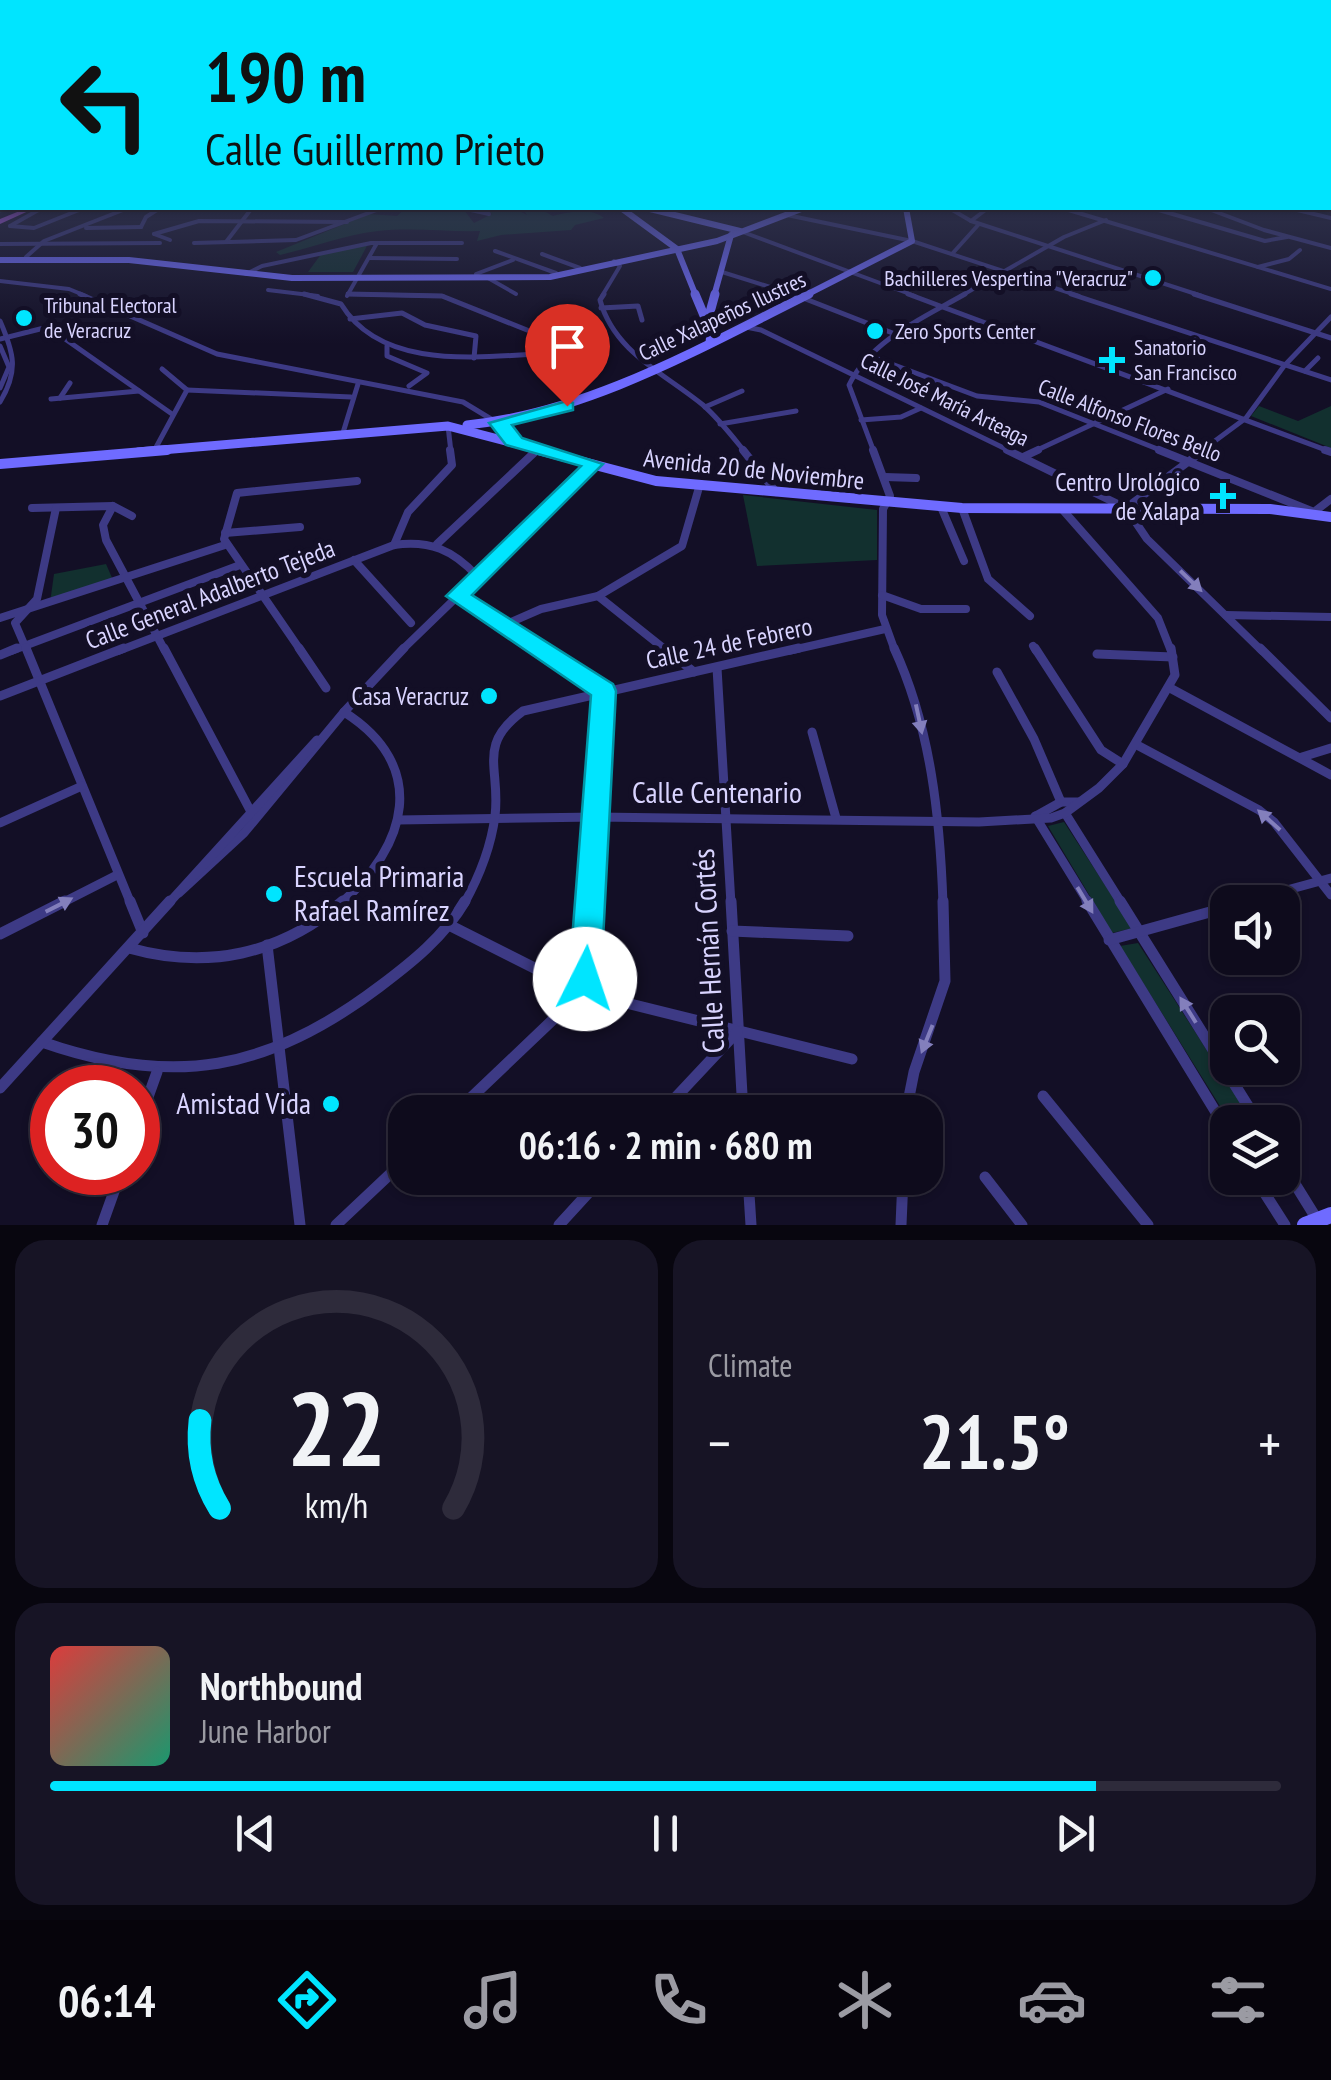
<!DOCTYPE html>
<html lang="en">
<head>
<meta charset="utf-8">
<style>
  body { margin:0; font-family:"PT Sans Narrow",sans-serif; background:#171425; color:#f1f3f6; height:100vh; display:flex; flex-direction:column; font-size:38px; white-space:nowrap }
  * { box-sizing:border-box; margin:0 }
  p { font-size:32px; color:#9b9ba3 }
  .icon { flex:none; width:55px; height:55px; fill:none; stroke:currentColor; stroke-width:2; stroke-linecap:round; stroke-linejoin:round }
  .map { position:relative; height:1225px; overflow:hidden }
  .sheet { display:flex; flex-direction:column; gap:15px; padding:15px; background:#08060f; flex:1 }
  .sheet>* { flex:none }
  .guide { position:absolute; left:0px; top:0px; width:1332px; height:210px; box-shadow:0 2px 8px #0004,0 0 0 2px #2e2b3b; background:#00e5ff; color:#111; overflow:hidden }
  .fabs { position:absolute; left:1210px; top:885px; display:grid; gap:20px }
  .fabs a { display:grid; place-items:center; width:90px; height:90px; border-radius:20px; background:#0e0b1c; box-shadow:0 2px 8px #0004,0 0 0 2px #2e2b3b; font-size:50px }
  .speed { position:absolute; left:30px; top:1065px; display:flex; gap:20px; font-size:50px; font-weight:700; text-align:center }
  .speed>* { display:grid; place-content:center; width:130px; height:130px; border-radius:50%; background:#0e0b1c; box-shadow:0 2px 8px #0004,0 0 0 2px #2e2b3b; line-height:1 }
  .speed .limit { border:15px solid #d22; background:#fff; color:#111 }
  .pin { position:absolute; display:grid; place-items:center; width:85px; height:85px; color:#fff; margin:-102px -42px; border-radius:50% 50% 50% 0; rotate:-45deg; box-shadow:0 0 10px #0007 }
  .pin .icon { rotate:45deg }
  .me { position:absolute; width:110px; margin:-55px; rotate:4deg; stroke-linejoin:round; filter:drop-shadow(0 0 8px #0008) }
  .turn { display:flex; align-items:center; gap:35px; height:210px; padding:0 40px; font-size:45px }
  .turn .icon { width:130px; height:130px; stroke-width:2.5 }
  .turn b { display:block; font-size:70px; line-height:85px }
  .big { font-size:75px; font-weight:700; line-height:1.1 }
  .sheet .card { flex:1; display:flex; flex-direction:column; justify-content:center; gap:15px; min-width:0; padding:0 35px; border-radius:30px; background:#171425 }
  .sheet .dial { align-items:center; gap:0 }
  .dial svg { height:260px; overflow:visible; fill:none; stroke:#2e2b3b; stroke-width:7; stroke-linecap:round; text-anchor:middle }
  .dial text { fill:#f1f3f6; stroke:none }
  .song { display:flex; align-items:center; gap:30px }
  .cover { width:120px; height:120px; border-radius:15px; background:linear-gradient(135deg,hsl(0 70% 55%),hsl(160 70% 35%)) }
  .played { height:10px; border-radius:5px; background:linear-gradient(90deg,#00e5ff 85%,#2e2b3b 85%) }
  .keys { display:flex; justify-content:space-around; direction:ltr }
  .heat { display:flex; justify-content:space-between; align-items:center; font-size:55px; direction:ltr }
  .sheet .tiles { flex:1; display:grid; gap:15px; grid-template-columns:1fr 1fr }
  .card:last-child { grid-column:span 2 }
  .trip { position:absolute; left:388px; top:1095px; width:555px; height:100px; border-radius:30px; background:#0e0b1c; box-shadow:0 2px 8px #0004,0 0 0 2px #2e2b3b; font-weight:700; line-height:100px; text-align:center }
  .menu { display:flex; height:160px; justify-content:space-around; align-items:center; background:#06040b; color:#9b9ba3 }
  .menu .icon { width:70px; height:70px }
  .menu .active { color:#00e5ff }
  .menu b { font-size:45px; color:#f1f3f6 }
  .map>svg:first-child { display:block }
  .green { fill:#12302f }
  .lines { fill:none; stroke-linecap:round; stroke-linejoin:round }
  .street-far4 { stroke:#3d3a85; stroke-width:4 }
  .street-far3 { stroke:#3d3a85; stroke-width:5 }
  .street-far2 { stroke:#3d3a85; stroke-width:8 }
  .street-far1 { stroke:#3d3a85; stroke-width:9 }
  .street { stroke:#3d3a85; stroke-width:11 }
  .secondary-far3 { stroke:#6f6bff; stroke-width:6 }
  .secondary-far2 { stroke:#6f6bff; stroke-width:9 }
  .secondary-far1 { stroke:#6f6bff; stroke-width:10 }
  .secondary { stroke:#6f6bff; stroke-width:16 }
  .primary { fill:#c25bff; fill-rule:evenodd }
  .rail { stroke:#00e5ff; stroke-width:2.5; stroke-dasharray:9 8; stroke-linecap:butt }
  .oneway { fill:#837fbc }
  .route { fill:#00e5ff; stroke:#0095a6; stroke-width:2.5 }
  .poi-dot { fill:#00e5ff; stroke:#130f26; stroke-width:4 }
  .labels { text-anchor:middle; stroke-width:10; stroke-linejoin:round; paint-order:stroke }
  .far-poi-label { font-size:22px; fill:#d9d4ff; stroke:#130f26; text-anchor:start }
  .far-street-label { font-size:22px; fill:#d9d4ff; stroke:#130f26 }
  .street-label { font-size:25px; fill:#d9d4ff; stroke:#130f26 }
  .poi-label { font-size:25px; fill:#d9d4ff; stroke:#130f26; text-anchor:end }
  .near-street-label { font-size:30px; fill:#d9d4ff; stroke:#130f26 }
  .near-poi-label { font-size:30px; fill:#d9d4ff; stroke:#130f26; text-anchor:start }
</style>
</head>
<body>
<div class="map">
<svg width="1331" height="1225" viewBox="0 0 1331 1225">
  <rect width="100%" height="100%" fill="#130f26"/>
  <g class="green">
    <path d="M406,208H456L464,210L474,223L492,214L487,211C504,206 514,208 527,215L522,208H538L553,216C569,212 590,207 604,218L575,225L571,230L501,235L477,241L480,231C447,232 411,227 378,231C344,235 314,247 280,255L276,252L369,214L397,216Z"/>
    <polygon points="368,244 353,272 308,272 322,253"/>
    <polygon points="1259,406 1298,421 1331,406 1331,448 1251,416"/>
    <polygon points="743,495 877,510 877,560 757,566"/>
    <polygon points="106,564 113,580 50,603 54,574"/>
    <polygon points="1064,822 1133,928 1112,933 1048,826"/>
    <polygon points="1138,943 1253,1122 1230,1122 1120,946"/>
  </g>
  <g class="lines">
    <g class="street-far4">
      <polyline points="462,208 489,214"/>
      <polyline points="949,208 971,221 1202,296"/>
      <polyline points="1062,208 1331,289"/>
      <polyline points="1152,208 1265,241 1287,237"/>
      <polyline points="1206,208 1264,230 1331,248"/>
      <polyline points="1289,208 1331,218"/>
      <polyline points="787,215 912,241 1079,296"/>
      <polyline points="971,221 988,208"/>
      <polyline points="10,226 34,228 84,208"/>
      <polyline points="10,226 42,208"/>
      <polyline points="141,227 146,217 160,208"/>
      <polyline points="86,228 141,227"/>
      <polyline points="740,231 915,296"/>
      <polyline points="154,234 199,221 347,222"/>
      <polyline points="154,234 170,240"/>
      <polyline points="226,242 252,208"/>
      <polyline points="194,243 296,240 382,208"/>
      <polyline points="0,244 160,243"/>
      <polyline points="495,251 556,273"/>
      <polyline points="542,254 580,268"/>
      <polyline points="952,254 979,224"/>
      <polyline points="26,257 44,241 128,208"/>
      <polyline points="370,258 457,259"/>
      <polyline points="1258,267 1289,259 1300,250"/>
      <polyline points="722,272 780,290"/>
      <polyline points="246,274 262,266 371,243 462,243"/>
      <polyline points="476,274 513,260"/>
      <polyline points="488,278 516,294"/>
      <polyline points="0,281 69,289 86,296"/>
      <polyline points="268,290 318,296"/>
      <polyline points="348,294 443,296"/>
      <polyline points="347,296 377,243"/>
      <polyline points="602,296 620,266 614,261"/>
      <polyline points="961,296 1064,237 1106,220"/>
    </g>
    <g class="street-far3">
      <polyline points="80,294 217,354 463,402 496,422"/>
      <path d="M304,294L341,304C380,368 470,358 536,354L546,357L562,372"/>
      <polyline points="348,294 442,296 527,330"/>
      <path d="M604,294L600,300C614,352 664,373 703,405C719,419 732,436 745,452"/>
      <polyline points="908,294 1331,452"/>
      <polyline points="1071,294 1331,380"/>
      <polyline points="1194,294 1331,338"/>
      <polyline points="803,298 895,334"/>
      <polyline points="601,308 638,306 642,320"/>
      <polyline points="350,319 402,313 425,325 476,336 474,358"/>
      <path d="M0,321C14,353 19,371 0,402"/>
      <polyline points="746,327 761,330 1012,452"/>
      <polyline points="0,339 48,327 172,414"/>
      <polyline points="0,346 9,367 0,388"/>
      <polyline points="387,346 387,356 427,373 409,386"/>
      <polyline points="873,357 977,396 1039,402 1165,452"/>
      <polyline points="162,369 187,390"/>
      <polyline points="1305,371 1318,358"/>
      <polyline points="187,390 351,397"/>
      <polyline points="60,398 70,383"/>
      <polyline points="51,399 139,391"/>
      <polyline points="705,407 742,391"/>
      <polyline points="861,420 901,417 921,408"/>
      <polyline points="720,424 796,411"/>
      <polyline points="448,426 451,452"/>
      <polyline points="342,436 358,384"/>
      <polyline points="154,451 187,390"/>
      <polyline points="534,452 539,448"/>
      <path d="M874,452L849,385C871,340 923,318 965,294"/>
      <polyline points="1033,452 1168,389"/>
      <polyline points="1200,452 1246,418 1284,366 1331,317"/>
    </g>
    <g class="street-far2">
      <polyline points="743,450 776,492"/>
      <polyline points="873,450 890,496 883,509 882,615 895,651"/>
      <polyline points="1007,450 1126,508 1147,539 1262,651"/>
      <polyline points="1159,450 1314,512 1331,499"/>
      <polyline points="1325,450 1331,452"/>
      <polyline points="1023,457 1038,450"/>
      <polyline points="885,477 916,478"/>
      <polyline points="113,506 103,525 106,540 165,651"/>
      <polyline points="941,507 964,561"/>
      <polyline points="32,508 113,506 132,516"/>
      <polyline points="962,508 988,579 1030,616"/>
      <polyline points="1126,508 1204,450"/>
      <polyline points="1062,509 1158,618 1171,651"/>
      <polyline points="225,533 300,527"/>
      <polyline points="437,544 537,450"/>
      <polyline points="394,545 408,512 452,465 450,450"/>
      <polyline points="354,560 411,623"/>
      <polyline points="882,595 921,609 966,609"/>
      <polyline points="457,596 545,651"/>
      <polyline points="598,596 667,651"/>
      <polyline points="1226,615 1331,617"/>
      <polyline points="0,618 225,545"/>
      <polyline points="504,625 541,609 598,596 682,546 700,484"/>
      <polyline points="1033,646 1036,651"/>
      <polyline points="11,651 240,565"/>
      <polyline points="27,651 15,623 37,599 56,508"/>
      <path d="M118,651L394,545C430,540 453,550 477,576"/>
      <polyline points="301,651 224,539 237,493 357,481"/>
      <polyline points="401,651 594,464"/>
      <polyline points="788,651 885,629"/>
    </g>
    <g class="street-far1">
      <polyline points="26,648 131,904"/>
      <polyline points="164,648 250,810"/>
      <polyline points="299,648 326,688"/>
      <polyline points="541,648 598,684 605,698 589,904"/>
      <polyline points="664,648 694,672"/>
      <path d="M894,648C931,728 940,817 943,904"/>
      <polyline points="1035,648 1101,750 1123,764"/>
      <polyline points="1260,648 1331,718"/>
      <polyline points="1097,654 1173,657"/>
      <polyline points="0,655 17,648"/>
      <polyline points="717,668 731,904"/>
      <polyline points="997,672 1034,739 1061,802"/>
      <polyline points="1170,688 1331,775"/>
      <polyline points="0,696 124,648"/>
      <polyline points="812,732 836,818"/>
      <polyline points="1137,745 1259,810 1274,822 1331,895"/>
      <polyline points="1302,757 1331,748"/>
      <polyline points="1065,813 1122,904"/>
      <polyline points="1035,816 1089,904"/>
      <polyline points="1036,816 1061,802 1078,802"/>
      <polyline points="398,820 597,817 979,822 1051,818 1065,813 1099,788 1123,764 1175,675 1171,648"/>
      <polyline points="0,823 82,786"/>
      <polyline points="179,893 244,833 344,712 404,648"/>
      <polyline points="1243,902 1331,878"/>
      <polyline points="60,904 117,875"/>
      <polyline points="168,904 317,740"/>
      <path d="M340,904C408,846 429,766 344,712"/>
      <path d="M464,904C479,877 491,847 495,816C501,769 476,745 523,711L799,648"/>
    </g>
    <g class="street">
      <polyline points="130,901 143,933"/>
      <polyline points="731,901 743,1112"/>
      <polyline points="1087,901 1228,1132"/>
      <polyline points="1120,901 1258,1122"/>
      <polyline points="449,925 582,992 852,1059"/>
      <polyline points="732,931 848,936"/>
      <polyline points="0,934 65,901"/>
      <polyline points="1109,940 1228,907"/>
      <polyline points="267,945 300,1225"/>
      <path d="M129,948C207,970 280,955 343,901"/>
      <path d="M42,1042C173,1088 268,1071 379,987C411,963 444,937 465,901"/>
      <polyline points="0,1088 170,901"/>
      <polyline points="1043,1096 1148,1225"/>
      <polyline points="456,1112 582,992 589,901"/>
      <polyline points="662,1112 737,1032"/>
      <polyline points="906,1112 914,1072 945,981 943,901"/>
      <polyline points="138,1125 157,1072"/>
      <polyline points="1282,1163 1318,1221"/>
      <polyline points="985,1177 1022,1225"/>
      <polyline points="748,1178 751,1225"/>
      <polyline points="1255,1178 1285,1225"/>
      <polyline points="102,1225 121,1172"/>
      <polyline points="336,1225 405,1160"/>
      <polyline points="559,1225 602,1178"/>
      <polyline points="901,1225 903,1178"/>
    </g>
    <g class="secondary-far3">
      <polyline points="621,208 677,249 696,296"/>
      <polyline points="646,208 740,231"/>
      <polyline points="0,260 129,260 292,278 550,277 717,241 804,208"/>
      <polyline points="714,296 731,235"/>
      <polyline points="804,296 912,241 906,208"/>
    </g>
    <g class="secondary-far2">
      <polyline points="695,294 711,332 710,343"/>
      <polyline points="707,323 715,294"/>
      <path d="M467,425C588,413 702,347 809,294"/>
      <polyline points="138,452 448,426 548,452"/>
    </g>
    <g class="secondary-far1">
      <polyline points="538,450 656,481 962,508 1270,509 1331,517"/>
      <polyline points="0,464 167,450"/>
    </g>
    <polyline class="secondary" points="1305,1225 1331,1215"/>
    <polygon class="primary" points="27,208 35,208 0,224 0,219"/>
    <polyline class="rail" points="0,211 8,208"/>
  </g>
  <defs><path id="oneway-solid" d="M-6-.8H1V-3.2L6.5 0L1 3.2V.8H-6Z" transform="scale(2.5)"/></defs>
  <g class="oneway">
    <use href="#oneway-solid" transform="translate(1191 581) rotate(44)"/>
    <use href="#oneway-solid" transform="translate(919 719) rotate(78)"/>
    <use href="#oneway-solid" transform="translate(1269 820) rotate(-138)"/>
    <use href="#oneway-solid" transform="translate(1085 900) rotate(59)"/>
    <use href="#oneway-solid" transform="translate(59 905) rotate(-27)"/>
    <use href="#oneway-solid" transform="translate(1188 1010) rotate(-122)"/>
    <use href="#oneway-solid" transform="translate(927 1039) rotate(112)"/>
  </g>
  <linearGradient id="sky" x2="0" y2="1"><stop stop-color="#0a0815"/><stop offset="0.5" stop-color="#333752"/><stop offset="1" stop-color="#333752" stop-opacity="0"/></linearGradient>
  <rect width="1331" height="344" fill="url(#sky)"/>
  <polygon class="route" points="567,401 573,403 573,410 512,425 522,438 603,464 472,595 613,684 616,691 601,979 597,990 585,995 574,990 569,979 591,695 446,596 581,466 506,445 489,423"/>
  <g class="poi-dot">
    <circle cx="1153" cy="278" r="10"/>
    <circle cx="24" cy="318" r="10"/>
    <circle cx="875" cy="331" r="10"/>
    <path d="M1107 345h10v10h10v10h-10v10h-10v-10h-10v-10h10z"/>
    <path d="M1218 481h10v10h10v10h-10v10h-10v-10h-10v-10h10z"/>
    <circle cx="489" cy="696" r="10"/>
    <circle cx="274" cy="894" r="10"/>
    <circle cx="331" cy="1104" r="10"/>
  </g>
  <g class="labels">
    <g class="far-poi-label">
      <text x="1133" y="286" text-anchor="end">Bachilleres Vespertina "Veracruz"</text>
      <text x="44" y="313">Tribunal Electoral<tspan x="44" dy="25">de Veracruz</tspan></text>
      <text x="895" y="339">Zero Sports Center</text>
      <text x="1134" y="355">Sanatorio<tspan x="1134" dy="25">San Francisco</tspan></text>
    </g>
    <g class="far-street-label">
      <text transform="translate(722 316) rotate(-25)" y="8">Calle Xalapeños Ilustres</text>
      <text transform="translate(945 399) rotate(26)" y="8">Calle José María Arteaga</text>
      <text transform="translate(1130 420) rotate(21)" y="8">Calle Alfonso Flores Bello</text>
    </g>
    <g class="street-label">
      <text transform="translate(754 469) rotate(6)" y="9">Avenida 20 de Noviembre</text>
      <text transform="translate(210 594) rotate(-21)" y="9">Calle General Adalberto Tejeda</text>
      <text transform="translate(729 643) rotate(-12)" y="9">Calle 24 de Febrero</text>
    </g>
    <g class="poi-label">
      <text x="1200" y="491">Centro Urológico<tspan x="1200" dy="29">de Xalapa</tspan></text>
      <text x="469" y="705">Casa Veracruz</text>
    </g>
    <g class="near-street-label">
      <text x="717" y="803">Calle Centenario</text>
      <text transform="translate(709 951) rotate(-93)" y="10">Calle Hernán Cortés</text>
    </g>
    <g class="near-poi-label">
      <text x="294" y="887">Escuela Primaria<tspan x="294" dy="34">Rafael Ramírez</tspan></text>
      <text x="311" y="1114" text-anchor="end">Amistad Vida</text>
    </g>
  </g>
</svg>
<div class="fabs">
<a><svg class="icon" aria-label="sound" viewBox="0 0 24 24"><path d="M4 9h4l5-4v14l-5-4H4zM17 9q2 3 0 6"/></svg></a>
<a><svg class="icon" aria-label="search" viewBox="0 0 24 24"><circle cx="10" cy="10" r="6"/><path d="M15 15l6 6"/></svg></a>
<a><svg class="icon" aria-label="layers" viewBox="0 0 24 24"><path d="M12 4l9 5-9 5-9-5zM3 14l9 5 9-5"/></svg></a>
</div>
<div class="speed"><div class="limit">30</div></div>
<div class="pin" style="left:567px;top:406px;background:#d93025"><svg class="icon" aria-label="arrive" viewBox="0 0 24 24"><path d="M6 21V4h12l-3 4 3 4H6"/></svg></div>
<svg class="me" style="left:585px;top:979px" viewBox="-20 -20 40 40"><circle r="19" fill="#fff"/><path d="M0-13L10 11 0 6-10 11z" fill="#00e5ff"/></svg>
<div class="trip">06:16 · 2 min · 680 m</div>
<div class="guide">
<div class="turn"><svg class="icon" aria-label="left" viewBox="0 0 24 24"><path d="M17 20v-9H6M10 6l-5 5 5 5"/></svg><div><b>190 m</b>Calle Guillermo Prieto</div></div>
</div>
</div>
<section class="sheet">
<div class="tiles">
<div class="card dial"><svg viewBox="0 0 100 80">
<path d="M14 69A42 42 0 1 1 86 69"/>
<path d="M14 69A42 42 0 0 1 8 42" stroke="#00e5ff"/>
<text x="50" y="56" font-size="32" font-weight="700">22</text>
<text x="50" y="72" font-size="11">km/h</text>
</svg></div>
<div class="card"><p>Climate</p>
<div class="heat"><a>−</a><b class="big">21.5°</b><a>+</a></div>
</div>
<div class="card">
<div class="song"><i class="cover"></i><div><b>Northbound</b><p>June Harbor</p></div></div>
<div class="played"></div>
<div class="keys"><svg class="icon" aria-label="previous" viewBox="0 0 24 24"><path d="M18 5L8 12l10 7zM5 5v14"/></svg><svg class="icon" aria-label="pause" viewBox="0 0 24 24"><path d="M8 5v14M16 5v14"/></svg><svg class="icon" aria-label="next" viewBox="0 0 24 24"><path d="M6 5l10 7-10 7zM19 5v14"/></svg></div>
</div>
</div>
</section>
<nav class="menu">
<b>06:14</b>
<svg class="icon active" aria-label="directions" viewBox="0 0 24 24"><path d="M12 3l9 9-9 9-9-9zM9 14v-3h6M13 9l2 2-2 2"/></svg>
<svg class="icon" aria-label="music" viewBox="0 0 24 24"><path d="M9 18V5l10-2v13"/><circle cx="6" cy="18" r="3"/><circle cx="16" cy="16" r="3"/></svg>
<svg class="icon" aria-label="phone" viewBox="0 0 24 24"><path d="M5 4h4l2 5-3 2q2 4 5 5l2-3 5 2v4C11 20 4 13 5 4z"/></svg>
<svg class="icon" aria-label="climate" viewBox="0 0 24 24"><path d="M12 3v18M4 7l16 10M4 17L20 7"/></svg>
<svg class="icon" aria-label="car" viewBox="0 0 24 24"><path d="M5 17H2v-5l4-1 3-4h7l3 4 3 1v5h-3M9 17h6M6 11h13"/><circle cx="7" cy="17" r="2"/><circle cx="17" cy="17" r="2"/></svg>
<svg class="icon" aria-label="filters" viewBox="0 0 24 24"><path d="M4 7h16M4 17h16"/><circle cx="9" cy="7" r="2"/><circle cx="15" cy="17" r="2"/></svg>
</nav>
</body>
</html>
